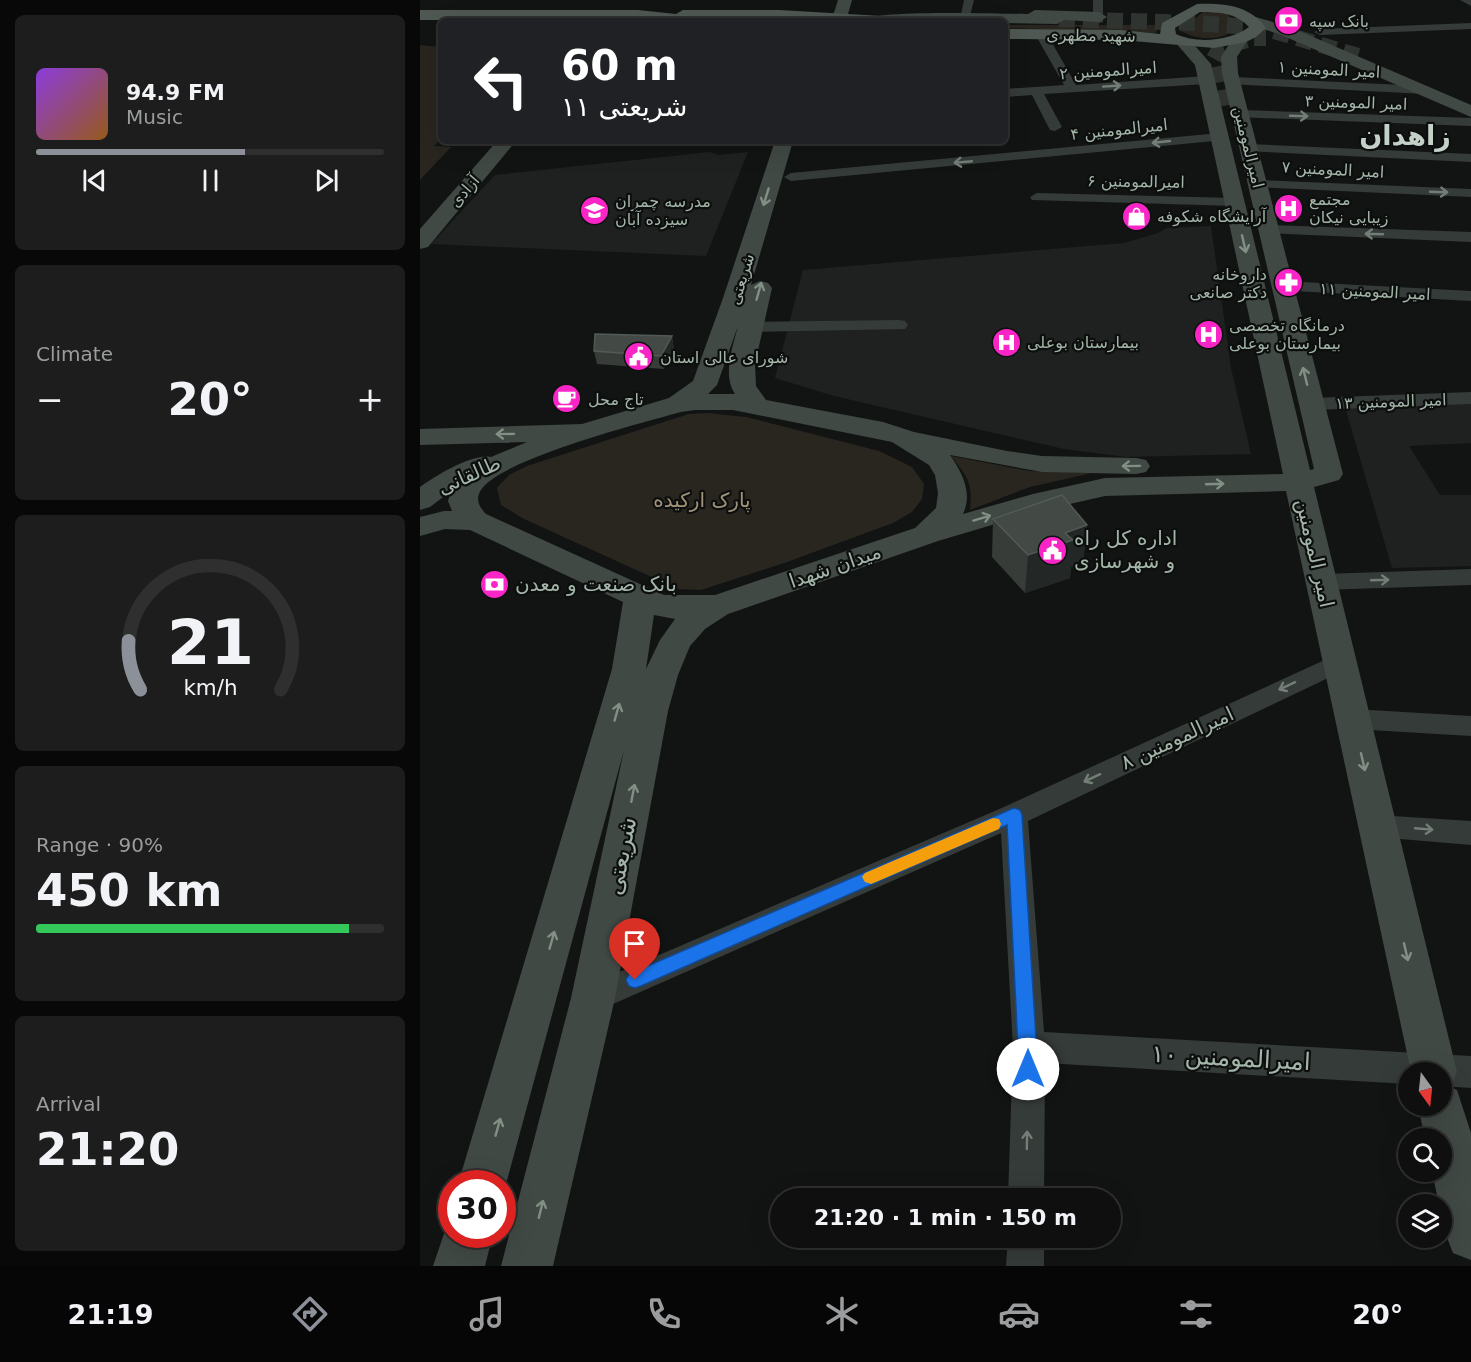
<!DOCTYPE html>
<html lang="en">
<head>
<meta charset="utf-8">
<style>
  body { margin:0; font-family:"DejaVu Sans",Vazirmatn,sans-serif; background:#1c1d1c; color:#f1f3f6; height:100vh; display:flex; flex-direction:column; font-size:22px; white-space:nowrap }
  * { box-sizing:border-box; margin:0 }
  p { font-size:20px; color:#9b9c9e }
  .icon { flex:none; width:33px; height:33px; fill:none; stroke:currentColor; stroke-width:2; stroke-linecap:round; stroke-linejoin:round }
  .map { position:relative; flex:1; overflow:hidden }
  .details { display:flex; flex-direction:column; gap:15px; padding:15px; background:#080808; width:420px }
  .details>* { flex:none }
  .hud { position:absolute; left:18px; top:18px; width:570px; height:126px; border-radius:9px; box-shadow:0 6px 24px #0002,0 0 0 2px #2e2f2e; background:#202124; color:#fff; overflow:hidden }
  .needle { width:39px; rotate:165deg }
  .tools { position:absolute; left:978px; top:1062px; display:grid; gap:12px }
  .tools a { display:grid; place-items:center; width:54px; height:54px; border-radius:50%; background:#0e0f0e; box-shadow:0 6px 24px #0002,0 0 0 2px #2e2f2e; font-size:30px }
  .speed { position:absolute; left:18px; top:1170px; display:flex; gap:12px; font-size:30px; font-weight:700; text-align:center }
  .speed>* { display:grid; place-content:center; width:78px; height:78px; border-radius:50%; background:#0e0f0e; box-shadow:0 6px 24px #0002,0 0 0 2px #2e2f2e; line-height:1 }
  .speed .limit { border:9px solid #d22; background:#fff; color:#111 }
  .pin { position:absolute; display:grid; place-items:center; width:51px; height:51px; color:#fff; margin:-62px -26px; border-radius:50% 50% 50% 0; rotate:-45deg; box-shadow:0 0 6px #0007 }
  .pin .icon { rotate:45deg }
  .me { position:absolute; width:66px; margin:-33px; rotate:0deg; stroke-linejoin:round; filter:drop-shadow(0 0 4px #0008) }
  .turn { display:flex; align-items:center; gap:21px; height:126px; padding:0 24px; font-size:27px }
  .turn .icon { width:78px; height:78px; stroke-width:2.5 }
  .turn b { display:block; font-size:42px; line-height:51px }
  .big { font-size:45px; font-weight:600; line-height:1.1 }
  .details .widget { flex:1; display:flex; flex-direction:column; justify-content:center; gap:9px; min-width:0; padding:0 21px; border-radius:9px; background:#1c1d1c }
  .details .dial { align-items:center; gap:0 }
  .dial svg { height:156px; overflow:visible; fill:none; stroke:#2e2f2e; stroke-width:7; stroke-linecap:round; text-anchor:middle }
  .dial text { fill:#f1f3f6; stroke:none }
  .song { display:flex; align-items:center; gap:18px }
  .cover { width:72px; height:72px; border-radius:9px; background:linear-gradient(135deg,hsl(270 70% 55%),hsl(30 70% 35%)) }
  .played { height:6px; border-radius:3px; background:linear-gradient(90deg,#8c9099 60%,#2e2f2e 60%) }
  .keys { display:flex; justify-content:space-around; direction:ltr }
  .heat { display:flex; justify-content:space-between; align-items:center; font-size:33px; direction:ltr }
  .charge { height:9px; border-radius:4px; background:linear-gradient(90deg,#34c759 90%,#2e2f2e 0) }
  .trip { position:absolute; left:350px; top:1188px; width:351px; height:60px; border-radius:30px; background:#0e0f0e; box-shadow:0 6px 24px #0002,0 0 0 2px #2e2f2e; font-weight:600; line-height:60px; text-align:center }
  .menu { display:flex; height:96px; justify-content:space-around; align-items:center; background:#060606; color:#9b9c9e }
  .menu .icon { width:42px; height:42px }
  .menu .active { color:#8c9099 }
  .menu b { font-size:27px; color:#f1f3f6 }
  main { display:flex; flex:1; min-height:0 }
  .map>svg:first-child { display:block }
  .built { fill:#1e2120 }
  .green { fill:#292620 }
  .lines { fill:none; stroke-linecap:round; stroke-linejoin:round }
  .secondary-tunnel { stroke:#2f3431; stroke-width:16; stroke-dasharray:16 8; stroke-linecap:butt }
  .street { fill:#353b38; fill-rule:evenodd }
  .secondary { fill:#414944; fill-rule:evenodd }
  .primary { fill:#4f5852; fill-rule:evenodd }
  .wall { fill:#373c39 }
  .shaded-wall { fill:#232725 }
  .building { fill:#434945; stroke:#525a55; stroke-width:1.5 }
  .oneway { stroke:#727e76 }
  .oneway2 { stroke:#818f85 }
  .route { fill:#1a73e8; stroke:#114b97; stroke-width:1.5 }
  .slow { fill:#f59e0b }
  .labels { text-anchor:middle; stroke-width:4.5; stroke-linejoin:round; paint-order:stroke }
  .far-poi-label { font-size:16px; fill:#a3b5a8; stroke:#0d0f0e; text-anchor:start }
  .far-street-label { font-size:16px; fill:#a3b5a8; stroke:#0d0f0e }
  .street-label { font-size:20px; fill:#a3b5a8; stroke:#0d0f0e }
  .park-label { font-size:20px; fill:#a19379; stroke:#0d0f0e }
  .poi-label { font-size:20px; fill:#a3b5a8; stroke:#0d0f0e; text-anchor:start }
  .near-street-label { font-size:24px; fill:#a3b5a8; stroke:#0d0f0e }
  .far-town-label { font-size:27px; font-weight:bold; fill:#c4d1c8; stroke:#0d0f0e }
</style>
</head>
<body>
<main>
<section class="details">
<div class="widget">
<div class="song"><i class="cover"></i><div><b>94.9 FM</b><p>Music</p></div></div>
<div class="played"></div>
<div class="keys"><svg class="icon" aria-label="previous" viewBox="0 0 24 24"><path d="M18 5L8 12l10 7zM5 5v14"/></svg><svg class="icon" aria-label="pause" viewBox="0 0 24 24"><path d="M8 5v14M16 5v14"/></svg><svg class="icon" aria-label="next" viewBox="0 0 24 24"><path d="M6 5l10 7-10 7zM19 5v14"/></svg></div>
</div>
<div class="widget"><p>Climate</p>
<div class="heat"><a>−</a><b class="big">20°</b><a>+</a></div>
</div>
<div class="widget dial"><svg viewBox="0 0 100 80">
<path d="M14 69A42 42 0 1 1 86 69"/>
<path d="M14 69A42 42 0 0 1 8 44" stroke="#8c9099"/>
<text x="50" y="56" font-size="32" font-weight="700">21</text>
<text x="50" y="72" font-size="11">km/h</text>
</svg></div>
<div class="widget"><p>Range · 90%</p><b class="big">450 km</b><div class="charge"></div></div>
<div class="widget"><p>Arrival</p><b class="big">21:20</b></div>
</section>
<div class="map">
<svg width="1051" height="1266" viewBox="0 0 1051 1266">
  <rect width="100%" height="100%" fill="#121413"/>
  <g class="built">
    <polygon points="290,152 298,155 328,152 286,256 11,244 75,175"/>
    <polygon points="791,226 811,368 831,454 706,457 644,449 414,396 355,378 383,270 704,243 738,233 747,228"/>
    <polygon points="1051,403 1051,443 989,446 1020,495 1051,495 1051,566 972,568 925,407"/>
  </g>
  <g class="green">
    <path d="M785,10L803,11L819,24V27C804,41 778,41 761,31L759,27L776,18Z"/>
    <polygon points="585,25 733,25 738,27 736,33 585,28"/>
    <polygon points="0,45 21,47 21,139 14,146 31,147 0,180"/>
    <polygon points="287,413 326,417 459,451 492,467 504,484 502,499 492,512 473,523 367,562 281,590 258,589 102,518 81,505 77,488 89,475 107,466 250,420 269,414"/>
    <path d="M531,456L609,471L672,473L610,487L550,510C553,482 548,478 531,456Z"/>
  </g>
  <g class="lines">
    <g class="secondary-tunnel">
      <polyline points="639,19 775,23 844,28 938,56"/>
      <polyline points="803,106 794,59 800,48 833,38 846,38"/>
    </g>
    <g class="street">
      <polygon points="544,0 554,0 550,16 546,17 541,14"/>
      <polygon points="673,0 683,0 683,22 679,23 673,20"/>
      <polygon points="1040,0 1051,0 1051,6"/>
      <polygon points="1051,23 1051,29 900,35 894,32 900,29"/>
      <polygon points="621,31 627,34 656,85 787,76 793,80 787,84 624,94 642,127 635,131 630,130 612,95 585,97 585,89 644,85 615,34"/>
      <polygon points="813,77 1005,86 1011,90 1005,94 809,84 807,81"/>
      <polygon points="821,110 1051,118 1051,126 816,117 814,114 816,111"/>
      <polygon points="800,133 807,137 805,140 371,181 364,177 371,173"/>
      <polygon points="829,144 1051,154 1051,162 824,151 822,148 824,145"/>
      <polygon points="838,180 1051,189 1051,197 833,187 831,184"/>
      <polygon points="617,193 815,198 822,202 815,206 612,200 610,197"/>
      <polygon points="849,225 1051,232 1051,242 844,233 841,230 844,227"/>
      <polygon points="863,281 1051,291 1051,301 857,290 855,286"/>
      <polygon points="479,320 485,321 488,325 485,329 329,332 323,331 320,327 323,323 329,322"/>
      <polygon points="1051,392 1051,404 892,410 885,408 882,404 885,400 892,398"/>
      <polygon points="1051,569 1051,585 902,590 894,587 891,582 894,577 902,574"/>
      <polygon points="920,653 929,656 932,662 929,668 608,821 624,1032 1051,1056 1051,1088 1022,1086 1022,1072 988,1072 988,1084 625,1063 624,1198 588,1198 593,1047 581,833 184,1008 173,1013 162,1008 157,998 162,988 584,807"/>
      <polygon points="933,709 1051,716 1051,736 933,729 924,726 920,719 924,712"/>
      <polygon points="957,815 1051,821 1051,845 957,837 947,834 943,826 947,818"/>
      <polygon points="588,1238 624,1238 624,1266 586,1266"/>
    </g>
    <g class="secondary">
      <polygon points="418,0 432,0 426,21 412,19"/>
      <path d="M615,10L679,12L687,17L679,22L644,20L637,24L585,23V21H441C452,9 584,14 608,14Z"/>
      <polygon points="832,16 870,27 1051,105 1051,117 859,34 827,24 824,21"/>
      <path d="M821,33L829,38L817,57L818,73L923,474L919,480L894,487L1037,1072L1030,1087L1037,1090L1051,1133V1260L1033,1253L1026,1235L1022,1204H1019L1012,1172H1022V1138H1005L998,1106H1022V1072H991L866,491L685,496L619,511L518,541L308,614L285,629L270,646L258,675L248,711L195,998L133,1266H81L151,998L204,750L86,1184L82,1194V1184H38L192,669L203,602L50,530L25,529L0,536V517L24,511H32L28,501L31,491L10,507L0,510V487C15,476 53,453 71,457L107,442L0,445V429L162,424L249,398L273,381L303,298L355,141H373L331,285L340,281L348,283L352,288L335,364L336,386L346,400L463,422L494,432L587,451L622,456L716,458L726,460L730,466L726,472L716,474L622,472L530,455C542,472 553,493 543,514L613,494L685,478L863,474L775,65L755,42L763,37L769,39L791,64L890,470L894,469L802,73L801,57L815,35ZM318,326C313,346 302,375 315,394H288L297,385ZM275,410H313L472,442L509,465L515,475L518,493L516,508L495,528L295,595H244L66,514C59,507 55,499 61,490C81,459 221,423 261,412ZM234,615L255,619L240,640L226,669Z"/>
      <polygon points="77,141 96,141 8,247 0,249 0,229"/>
      <polygon points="30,1216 32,1234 73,1234 65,1266 13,1266"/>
    </g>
    <g class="primary">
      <path d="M777,4C803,3 830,5 846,28L836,37L826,42L794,48L701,40L585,39V29L701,30L740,34L742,23ZM780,12C799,12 816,13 829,27C811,41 776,44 756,34L755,28Z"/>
      <polygon points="0,10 218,10 256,14 263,10 359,10 462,16 470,21 0,20"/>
    </g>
  </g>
  <g class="wall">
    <polygon points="187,141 226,141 225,144 187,144"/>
    <polygon points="252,336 254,350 244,369 177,364 174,351"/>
    <polygon points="573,519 667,525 663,562 651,567 650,578 605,593 572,557"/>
  </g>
  <g class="shaded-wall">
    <polygon points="252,336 254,350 244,369 241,356"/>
    <polygon points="667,525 663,562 651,567 650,578 605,593 608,555 645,533"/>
  </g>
  <g class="building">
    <polygon points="175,334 252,336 241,356 174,351"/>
    <polygon points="642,495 667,525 645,533 653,540 608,555 573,519"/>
  </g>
  <defs><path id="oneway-shaft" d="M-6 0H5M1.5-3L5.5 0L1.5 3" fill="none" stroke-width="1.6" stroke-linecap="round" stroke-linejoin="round" transform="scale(1.5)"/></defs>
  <g class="oneway">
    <use href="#oneway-shaft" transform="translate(692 86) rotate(-4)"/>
    <use href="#oneway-shaft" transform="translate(879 116) rotate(2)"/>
    <use href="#oneway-shaft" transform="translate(741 142) rotate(174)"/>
    <use href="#oneway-shaft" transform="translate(543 162) rotate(175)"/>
    <use href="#oneway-shaft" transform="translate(1019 192) rotate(2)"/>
    <use href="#oneway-shaft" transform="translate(954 234) rotate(-178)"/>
    <use href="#oneway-shaft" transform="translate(960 580) rotate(-2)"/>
    <use href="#oneway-shaft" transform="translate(867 686) rotate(155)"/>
    <use href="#oneway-shaft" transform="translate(672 778) rotate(155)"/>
    <use href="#oneway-shaft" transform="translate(1004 829) rotate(5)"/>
    <use href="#oneway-shaft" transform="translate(607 1140) rotate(-89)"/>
  </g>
  <g class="oneway2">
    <use href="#oneway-shaft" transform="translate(346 197) rotate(107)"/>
    <use href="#oneway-shaft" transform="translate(824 244) rotate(77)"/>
    <use href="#oneway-shaft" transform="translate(339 291) rotate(-74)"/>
    <use href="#oneway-shaft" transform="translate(885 376) rotate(-104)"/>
    <use href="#oneway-shaft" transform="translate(85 434) rotate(179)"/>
    <use href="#oneway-shaft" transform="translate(711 466) rotate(179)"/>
    <use href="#oneway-shaft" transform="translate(795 484) rotate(-2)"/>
    <use href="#oneway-shaft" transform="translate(562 518) rotate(-17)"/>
    <use href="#oneway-shaft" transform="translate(197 712) rotate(-74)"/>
    <use href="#oneway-shaft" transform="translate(943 762) rotate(77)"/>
    <use href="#oneway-shaft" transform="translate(213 793) rotate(-79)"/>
    <use href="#oneway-shaft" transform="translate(132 940) rotate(-74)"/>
    <use href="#oneway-shaft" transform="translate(986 952) rotate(77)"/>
    <use href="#oneway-shaft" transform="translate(78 1127) rotate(-74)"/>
    <use href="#oneway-shaft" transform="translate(121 1209) rotate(-76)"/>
  </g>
  <polygon class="route" points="594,808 600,810 602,815 618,1069 615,1075 608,1078 602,1075 599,1069 587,825 221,986 215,988 209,986 206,980 209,974"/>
  <polygon class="slow" points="573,818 579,819 581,824 579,829 456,882 451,884 445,882 442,877 445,873"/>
  <defs>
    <symbol id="bank-disc" viewBox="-11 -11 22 22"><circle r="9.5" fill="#fa25c6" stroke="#0d0f0e"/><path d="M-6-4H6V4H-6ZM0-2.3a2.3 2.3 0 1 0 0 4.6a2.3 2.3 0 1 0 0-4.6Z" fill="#fff"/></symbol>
    <symbol id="hospital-disc" viewBox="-11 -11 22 22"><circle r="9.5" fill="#fa25c6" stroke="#0d0f0e"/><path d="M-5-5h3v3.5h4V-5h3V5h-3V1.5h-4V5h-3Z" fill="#fff"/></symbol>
    <symbol id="school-disc" viewBox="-11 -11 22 22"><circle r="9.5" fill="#fa25c6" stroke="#0d0f0e"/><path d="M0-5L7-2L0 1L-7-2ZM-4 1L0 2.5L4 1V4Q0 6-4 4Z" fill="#fff"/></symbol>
    <symbol id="shop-disc" viewBox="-11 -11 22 22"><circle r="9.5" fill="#fa25c6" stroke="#0d0f0e"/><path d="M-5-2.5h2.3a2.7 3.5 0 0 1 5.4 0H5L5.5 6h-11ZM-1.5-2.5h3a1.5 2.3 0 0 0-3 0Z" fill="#fff"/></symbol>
    <symbol id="pharmacy-disc" viewBox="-11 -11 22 22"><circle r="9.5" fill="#fa25c6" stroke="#0d0f0e"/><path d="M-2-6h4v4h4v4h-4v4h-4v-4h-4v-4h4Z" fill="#fff"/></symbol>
    <symbol id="civic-disc" viewBox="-11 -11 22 22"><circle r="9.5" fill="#fa25c6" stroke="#0d0f0e"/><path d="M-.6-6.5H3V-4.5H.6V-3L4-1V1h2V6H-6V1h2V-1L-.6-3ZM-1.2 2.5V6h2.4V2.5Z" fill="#fff"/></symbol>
    <symbol id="cafe-disc" viewBox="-11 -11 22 22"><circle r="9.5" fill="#fa25c6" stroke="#0d0f0e"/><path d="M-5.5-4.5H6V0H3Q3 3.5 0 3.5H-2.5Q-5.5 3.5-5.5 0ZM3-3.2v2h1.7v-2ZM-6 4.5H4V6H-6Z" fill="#fff"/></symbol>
  </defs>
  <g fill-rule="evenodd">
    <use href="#bank-disc" x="852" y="4" width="33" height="33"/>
    <use href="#hospital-disc" x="852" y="192" width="33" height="33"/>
    <use href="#school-disc" x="158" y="194" width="33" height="33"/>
    <use href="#shop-disc" x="700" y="200" width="33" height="33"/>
    <use href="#pharmacy-disc" x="852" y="266" width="33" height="33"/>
    <use href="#hospital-disc" x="772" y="318" width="33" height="33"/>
    <use href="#hospital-disc" x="570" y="326" width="33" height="33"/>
    <use href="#civic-disc" x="202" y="340" width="33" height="33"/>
    <use href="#cafe-disc" x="130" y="382" width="33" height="33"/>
    <use href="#civic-disc" x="616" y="534" width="33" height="33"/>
    <use href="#bank-disc" x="58" y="568" width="33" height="33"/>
  </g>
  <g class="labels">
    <g class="far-poi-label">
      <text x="889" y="27">بانک سپه</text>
      <text x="889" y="205">مجتمع<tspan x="889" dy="18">زیبایی نیکان</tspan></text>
      <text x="195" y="207">مدرسه چمران<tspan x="195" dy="18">سیزده آبان</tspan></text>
      <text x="737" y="222">آرایشگاه شکوفه</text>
      <text x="847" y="280" text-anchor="end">داروخانه<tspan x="847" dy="18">دکتر صانعی</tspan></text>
      <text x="809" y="331">درمانگاه تخصصی<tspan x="809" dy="18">بیمارستان بوعلی</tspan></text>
      <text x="607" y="348">بیمارستان بوعلی</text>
      <text x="240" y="363">شورای عالی استان</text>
      <text x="168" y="405">تاج محل</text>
    </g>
    <g class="far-street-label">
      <text transform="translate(671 35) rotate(1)" y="6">شهید مطهری</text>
      <text transform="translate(909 69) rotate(3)" y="6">امیر المومنین ۱</text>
      <text transform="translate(688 70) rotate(-4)" y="6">امیرالمومنین ۲</text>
      <text transform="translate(936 102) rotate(2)" y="6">امیر المومنین ۳</text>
      <text transform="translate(699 129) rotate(-6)" y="6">امیرالمومنین ۴</text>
      <text transform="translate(829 147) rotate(76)" y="6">امیرالمومنین</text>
      <text transform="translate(913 169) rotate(3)" y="6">امیر المومنین ۷</text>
      <text transform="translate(716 181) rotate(1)" y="6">امیرالمومنین ۶</text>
      <text transform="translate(44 191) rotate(-49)" y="6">آزادی</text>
      <text transform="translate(321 279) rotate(-73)" y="6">شریعتی</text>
      <text transform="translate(955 291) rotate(3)" y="6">امیر المومنین ۱۱</text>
      <text transform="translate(971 401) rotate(-2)" y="6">امیر المومنین ۱۳</text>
    </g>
    <g class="street-label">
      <text transform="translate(49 475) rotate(-24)" y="7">طالقانی</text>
      <text transform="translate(895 553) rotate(77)" y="7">امیر المومنین</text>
      <text transform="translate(415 566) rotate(-19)" y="7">میدان شهدا</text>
      <text transform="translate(757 738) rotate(-25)" y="7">امیرالمومنین ۸</text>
    </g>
    <g class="park-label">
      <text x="282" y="507">پارک ارکیده</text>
    </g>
    <g class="poi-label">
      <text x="654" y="545">اداره کل راه<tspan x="654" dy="23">و شهرسازی</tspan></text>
      <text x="95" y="591">بانک صنعت و معدن</text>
    </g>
    <g class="near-street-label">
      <text transform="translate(201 856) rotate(-79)" y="8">شریعتی</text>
      <text transform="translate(811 1058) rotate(3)" y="8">امیرالمومنین ۱۰</text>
    </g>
    <g class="far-town-label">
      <text x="985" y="145">زاهدان</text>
    </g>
  </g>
</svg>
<div class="tools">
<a><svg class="needle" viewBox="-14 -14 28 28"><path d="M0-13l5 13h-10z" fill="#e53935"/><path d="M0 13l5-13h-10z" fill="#9b9c9e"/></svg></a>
<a><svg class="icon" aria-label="search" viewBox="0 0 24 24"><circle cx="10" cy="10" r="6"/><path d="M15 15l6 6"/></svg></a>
<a><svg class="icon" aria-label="layers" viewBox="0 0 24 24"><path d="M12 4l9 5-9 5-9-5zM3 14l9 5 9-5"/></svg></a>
</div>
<div class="speed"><div class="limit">30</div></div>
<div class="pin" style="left:215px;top:980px;background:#d93025"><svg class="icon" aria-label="arrive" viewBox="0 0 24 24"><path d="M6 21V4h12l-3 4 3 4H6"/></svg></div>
<svg class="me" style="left:608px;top:1069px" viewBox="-20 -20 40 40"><circle r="19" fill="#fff"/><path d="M0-13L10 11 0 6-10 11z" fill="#1a73e8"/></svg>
<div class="trip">21:20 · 1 min · 150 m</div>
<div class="hud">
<div class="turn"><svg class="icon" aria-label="left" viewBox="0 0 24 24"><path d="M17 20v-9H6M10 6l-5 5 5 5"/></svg><div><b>60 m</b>شریعتی ۱۱</div></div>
</div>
</div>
</main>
<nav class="menu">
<b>21:19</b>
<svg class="icon active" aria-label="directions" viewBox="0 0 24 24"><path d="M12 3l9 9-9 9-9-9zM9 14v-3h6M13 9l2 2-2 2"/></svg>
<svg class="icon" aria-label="music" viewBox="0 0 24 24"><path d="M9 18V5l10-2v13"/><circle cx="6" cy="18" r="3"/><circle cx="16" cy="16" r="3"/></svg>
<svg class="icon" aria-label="phone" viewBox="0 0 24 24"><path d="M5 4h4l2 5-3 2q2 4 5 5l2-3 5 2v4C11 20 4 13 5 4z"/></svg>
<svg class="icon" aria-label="climate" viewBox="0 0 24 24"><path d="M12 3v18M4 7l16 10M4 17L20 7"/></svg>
<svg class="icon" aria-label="car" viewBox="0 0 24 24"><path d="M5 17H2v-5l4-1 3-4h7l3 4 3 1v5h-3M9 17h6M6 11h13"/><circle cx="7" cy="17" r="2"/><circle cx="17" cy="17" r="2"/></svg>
<svg class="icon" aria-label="filters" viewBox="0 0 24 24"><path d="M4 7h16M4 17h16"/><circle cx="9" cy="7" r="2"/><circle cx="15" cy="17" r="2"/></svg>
<b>20°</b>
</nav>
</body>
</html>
